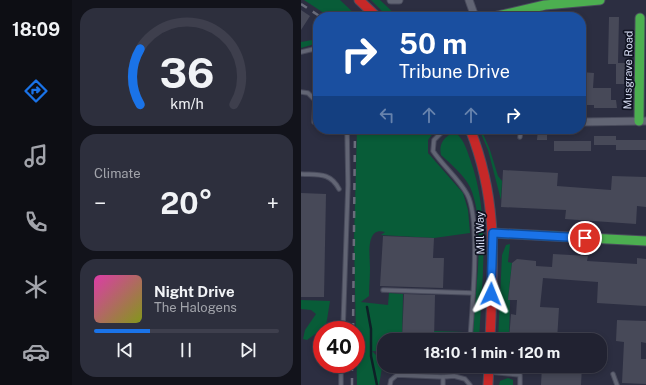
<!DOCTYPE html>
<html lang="en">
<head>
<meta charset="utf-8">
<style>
  body { margin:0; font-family:"Public Sans",sans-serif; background:#2d2f3d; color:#f1f3f6; height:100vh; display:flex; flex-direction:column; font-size:15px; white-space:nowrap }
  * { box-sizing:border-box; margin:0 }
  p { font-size:13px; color:#a2a4ab }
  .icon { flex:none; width:22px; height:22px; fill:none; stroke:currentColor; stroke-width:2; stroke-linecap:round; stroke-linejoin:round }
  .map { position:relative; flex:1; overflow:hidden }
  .side { display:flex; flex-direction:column; gap:8px; padding:8px; background:#12131b; width:229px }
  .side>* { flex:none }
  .hud { position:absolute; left:12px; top:12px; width:273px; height:122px; border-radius:16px; box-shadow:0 2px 6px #0003,0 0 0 1px #3e3f4d; background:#1a4fa0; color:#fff; overflow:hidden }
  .speed { position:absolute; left:12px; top:321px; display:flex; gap:8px; font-size:20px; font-weight:700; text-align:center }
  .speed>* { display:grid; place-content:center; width:52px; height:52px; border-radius:50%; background:#212231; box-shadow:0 2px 6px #0003,0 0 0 1px #3e3f4d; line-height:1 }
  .speed .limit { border:6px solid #d22; background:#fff; color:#111 }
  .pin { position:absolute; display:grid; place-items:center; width:34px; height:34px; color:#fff; margin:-17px; border:2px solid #fff; border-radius:50%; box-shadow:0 1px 4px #0007 }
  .me { position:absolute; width:44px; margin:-22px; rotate:2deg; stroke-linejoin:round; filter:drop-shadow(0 0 3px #0008) }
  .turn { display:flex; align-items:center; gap:14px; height:84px; padding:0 20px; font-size:18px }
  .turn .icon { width:52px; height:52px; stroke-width:2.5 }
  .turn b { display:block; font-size:28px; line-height:34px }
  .lanes { display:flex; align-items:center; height:38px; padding:0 20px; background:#0003; justify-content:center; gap:20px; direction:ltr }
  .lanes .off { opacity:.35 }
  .big { font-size:30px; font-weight:700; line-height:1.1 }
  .side .tile { flex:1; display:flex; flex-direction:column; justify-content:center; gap:6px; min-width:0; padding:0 14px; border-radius:16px; background:#2d2f3d }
  .side .dial { align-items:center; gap:0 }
  .dial svg { height:104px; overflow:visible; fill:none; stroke:#3e3f4d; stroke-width:7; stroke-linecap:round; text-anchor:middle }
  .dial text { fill:#f1f3f6; stroke:none }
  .song { display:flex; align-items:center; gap:12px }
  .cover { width:48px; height:48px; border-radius:6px; background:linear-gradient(135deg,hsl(320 70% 55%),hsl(70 70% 35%)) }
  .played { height:4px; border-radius:2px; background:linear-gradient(90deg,#1a73e8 30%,#3e3f4d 30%) }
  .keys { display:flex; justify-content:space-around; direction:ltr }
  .heat { display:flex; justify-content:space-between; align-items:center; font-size:22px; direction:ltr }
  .trip { position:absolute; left:76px; top:333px; width:230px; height:40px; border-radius:16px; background:#212231; box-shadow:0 2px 6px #0003,0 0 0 1px #3e3f4d; font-weight:700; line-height:40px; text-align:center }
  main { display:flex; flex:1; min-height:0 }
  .tabs { display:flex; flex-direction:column; width:72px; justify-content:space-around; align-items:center; background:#0d0e14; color:#a2a4ab }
  .tabs .icon { width:28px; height:28px }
  .tabs .current { color:#1a73e8 }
  .tabs b { font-size:18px; color:#f1f3f6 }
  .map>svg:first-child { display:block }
  .green { fill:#085c38 }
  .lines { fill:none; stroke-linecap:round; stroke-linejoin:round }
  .stream { stroke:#0e2027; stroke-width:2.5 }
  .building { fill:#474958 }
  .lane-casing { stroke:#494b5c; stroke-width:5.5 }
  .street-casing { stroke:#494b5c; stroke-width:9 }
  .fast-casing { stroke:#494b5c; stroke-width:11 }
  .jam-casing { stroke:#494b5c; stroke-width:11 }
  .lane { stroke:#626574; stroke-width:3.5 }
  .street { stroke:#626574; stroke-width:7 }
  .fast { stroke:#4caf50; stroke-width:9 }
  .jam { stroke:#c62828; stroke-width:9 }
  .rail { stroke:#6a6c7b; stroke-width:2.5; stroke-dasharray:7 7; stroke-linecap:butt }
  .route-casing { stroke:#114b97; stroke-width:10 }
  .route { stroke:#1a73e8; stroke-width:7 }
  .labels { text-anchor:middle; stroke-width:3.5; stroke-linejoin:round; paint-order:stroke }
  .street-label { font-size:11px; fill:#d7ddf3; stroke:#101322 }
</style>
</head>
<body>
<main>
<nav class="tabs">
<b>18:09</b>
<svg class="icon current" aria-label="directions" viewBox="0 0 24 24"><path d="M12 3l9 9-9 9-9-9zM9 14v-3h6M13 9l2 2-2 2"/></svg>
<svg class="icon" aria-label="music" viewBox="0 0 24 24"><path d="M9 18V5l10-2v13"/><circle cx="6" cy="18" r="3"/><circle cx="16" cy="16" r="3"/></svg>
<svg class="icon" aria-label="phone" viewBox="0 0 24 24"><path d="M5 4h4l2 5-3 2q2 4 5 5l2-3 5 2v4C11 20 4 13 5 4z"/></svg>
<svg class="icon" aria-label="climate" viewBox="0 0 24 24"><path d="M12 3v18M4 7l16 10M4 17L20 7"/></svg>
<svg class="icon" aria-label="car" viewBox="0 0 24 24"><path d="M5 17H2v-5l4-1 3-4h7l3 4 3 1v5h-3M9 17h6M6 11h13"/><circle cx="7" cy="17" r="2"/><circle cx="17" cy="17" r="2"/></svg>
</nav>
<section class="side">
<div class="tile dial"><svg viewBox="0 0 100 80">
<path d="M14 69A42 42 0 1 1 86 69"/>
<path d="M14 69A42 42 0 0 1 14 26" stroke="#1a73e8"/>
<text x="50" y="56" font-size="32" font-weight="700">36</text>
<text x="50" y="72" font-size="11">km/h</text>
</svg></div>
<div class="tile"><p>Climate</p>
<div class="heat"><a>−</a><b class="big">20°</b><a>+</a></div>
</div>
<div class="tile">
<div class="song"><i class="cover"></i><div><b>Night Drive</b><p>The Halogens</p></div></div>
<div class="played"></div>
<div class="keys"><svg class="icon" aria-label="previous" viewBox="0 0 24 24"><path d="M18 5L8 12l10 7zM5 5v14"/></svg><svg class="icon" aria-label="pause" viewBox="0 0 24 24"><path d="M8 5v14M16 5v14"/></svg><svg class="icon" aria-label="next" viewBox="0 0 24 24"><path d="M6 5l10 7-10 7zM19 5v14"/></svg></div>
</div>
</section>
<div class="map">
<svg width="345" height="385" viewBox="0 0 345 385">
  <rect width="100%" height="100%" fill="#2c2e41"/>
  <g class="green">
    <polygon points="3,0 39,0 57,17 29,17"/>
    <polygon points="70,0 79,0 97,17 87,17"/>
    <polygon points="17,39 17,43 0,48 0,42"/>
    <path d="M56,129H135L127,140V153L162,193L167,210L169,233L133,238L80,235L84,232C64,226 69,257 69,268C69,277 68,287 68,296L60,302L87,305L88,293L102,294L101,340H83V352L71,351L82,362L78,385H56L53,241Z"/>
    <polygon points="178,129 180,129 189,150 197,176 201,181 200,200 187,150"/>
    <path d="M148,135H157C163,141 166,150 169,159C190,216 181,280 178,340H172C172,297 187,227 169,187C163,175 150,164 140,155C138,146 141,140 148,135Z"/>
    <polygon points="209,244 207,262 211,263 207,299 209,300 208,340 197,340 201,255 205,245"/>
    <polygon points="0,300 29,301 25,326 6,340 2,339 4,330 15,314 10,310 0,309"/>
    <polygon points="133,331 163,332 163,340 133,340"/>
    <polygon points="207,378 212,380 212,385 198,385 199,381"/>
  </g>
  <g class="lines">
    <polyline class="stream" points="66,307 70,329 70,356 76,385"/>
  </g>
  <g class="building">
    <polygon points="0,10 9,16 0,30"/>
    <polygon points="308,17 318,17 317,63 324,63 323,84 315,84 315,64 307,64"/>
    <polygon points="280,72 293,73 292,88 310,88 310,100 315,100 316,108 293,108 293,105 280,105"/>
    <polygon points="237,129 246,129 246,140 236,140"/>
    <rect x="293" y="136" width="22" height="9"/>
    <rect x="315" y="140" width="30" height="10"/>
    <rect x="253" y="141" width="37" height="10"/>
    <polygon points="202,170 257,173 256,186 310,190 311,176 345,177 345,207 336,206 335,224 264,219 265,210 200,207"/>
    <polygon points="0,193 25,194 23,297 0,297"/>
    <polygon points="82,236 133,238 132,258 143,258 142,288 79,286"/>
    <polygon points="252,254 287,256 286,261 336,264 336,258 345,259 345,306 296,303 297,282 242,278 239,307 258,308 256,340 208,340 210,314 215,315 216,300 207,300 211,263 216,259 235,261 235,266 251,267"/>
    <polygon points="103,294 134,295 133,340 101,340"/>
    <polygon points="316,320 345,321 345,343 340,342 340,359 345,359 345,384 321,383 323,342 315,341"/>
    <polygon points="241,366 281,366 280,385 240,385"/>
  </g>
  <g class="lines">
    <defs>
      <g id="lane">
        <polyline points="0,52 17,48"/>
        <polyline points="0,92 7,93 14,100 13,122"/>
        <path d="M144,129L133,140L132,151C142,166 157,178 166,194C180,219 171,309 169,340"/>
        <polyline points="219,137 220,129"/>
        <path d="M0,174C17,175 29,172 38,189"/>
        <polyline points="82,290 172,293"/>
        <polyline points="42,330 47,185 46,129"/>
        <polyline points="189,372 219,375 219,385"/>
        <polyline points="312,374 316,385"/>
        <polyline points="40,385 40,364"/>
        <polyline points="89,385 90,380 96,375 142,377 153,376 164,379 169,385"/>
        <polyline points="142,385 142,377"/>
      </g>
      <g id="street">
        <polyline points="90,0 98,0"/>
        <polyline points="168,0 174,17"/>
        <polyline points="280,122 345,121"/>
      </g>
      <g id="fast">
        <polyline points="192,17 244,5 299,0"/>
        <polyline points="338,121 339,18"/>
        <polyline points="192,233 345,241"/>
      </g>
      <g id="jam">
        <polyline points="58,0 76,17"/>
        <path d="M169,129C198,202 192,263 189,340"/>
        <polyline points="187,385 188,366"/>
      </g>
    </defs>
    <use href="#lane" class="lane-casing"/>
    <use href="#street" class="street-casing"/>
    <use href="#fast" class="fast-casing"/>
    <use href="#jam" class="jam-casing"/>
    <use href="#lane" class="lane"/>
    <use href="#street" class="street"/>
    <use href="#fast" class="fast"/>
    <use href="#jam" class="jam"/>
    <g class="rail">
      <polyline points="0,4 20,17"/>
      <polyline points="52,330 54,129"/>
      <polyline points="51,385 51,364"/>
    </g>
  </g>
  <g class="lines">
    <defs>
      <polyline id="route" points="190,294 192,233 284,238"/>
    </defs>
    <use href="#route" class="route-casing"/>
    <use href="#route" class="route"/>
  </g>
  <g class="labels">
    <g class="street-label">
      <text transform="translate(327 70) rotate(-89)" y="4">Musgrave Road</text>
      <text transform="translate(179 233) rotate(-91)" y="4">Mill Way</text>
    </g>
  </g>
</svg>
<div class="speed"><div class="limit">40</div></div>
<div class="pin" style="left:284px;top:238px;background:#d93025"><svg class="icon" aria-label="arrive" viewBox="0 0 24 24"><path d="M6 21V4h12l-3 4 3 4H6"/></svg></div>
<svg class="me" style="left:190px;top:294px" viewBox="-20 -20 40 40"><path d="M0-17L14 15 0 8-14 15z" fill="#1a73e8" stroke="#fff" stroke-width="4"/></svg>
<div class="trip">18:10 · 1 min · 120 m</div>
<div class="hud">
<div class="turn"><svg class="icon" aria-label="right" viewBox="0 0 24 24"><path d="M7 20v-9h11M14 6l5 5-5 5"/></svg><div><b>50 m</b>Tribune Drive</div></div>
<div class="lanes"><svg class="icon off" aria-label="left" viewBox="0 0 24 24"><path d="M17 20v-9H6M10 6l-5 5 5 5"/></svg><svg class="icon off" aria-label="ahead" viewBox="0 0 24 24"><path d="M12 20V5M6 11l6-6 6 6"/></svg><svg class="icon off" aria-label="ahead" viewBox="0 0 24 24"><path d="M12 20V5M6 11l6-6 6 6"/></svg><svg class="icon" aria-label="right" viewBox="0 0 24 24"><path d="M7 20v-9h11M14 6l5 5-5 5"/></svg></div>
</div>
</div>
</main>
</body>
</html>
